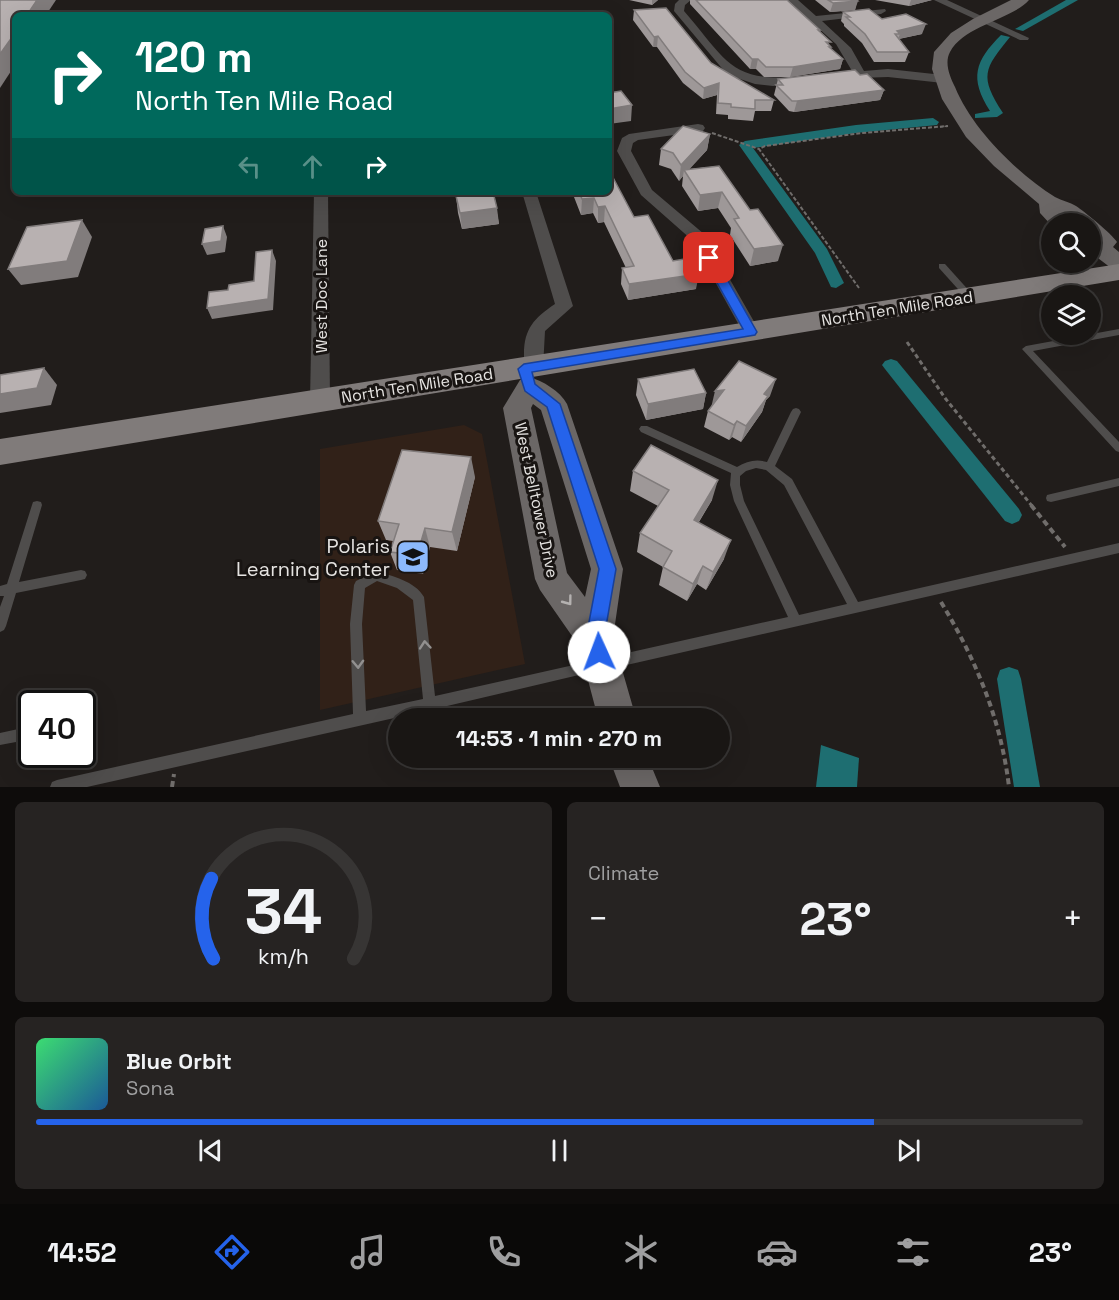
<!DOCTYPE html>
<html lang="en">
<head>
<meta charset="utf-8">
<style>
  body { margin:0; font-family:"Space Grotesk",sans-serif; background:#262322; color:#f1f3f6; height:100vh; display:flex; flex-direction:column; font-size:22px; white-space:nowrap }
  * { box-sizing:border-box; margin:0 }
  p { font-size:20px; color:#9f9fa0 }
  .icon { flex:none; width:33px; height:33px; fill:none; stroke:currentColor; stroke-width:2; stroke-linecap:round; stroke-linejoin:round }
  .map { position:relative; height:787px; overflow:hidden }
  .sheet { display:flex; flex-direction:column; gap:15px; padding:15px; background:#0e0c0b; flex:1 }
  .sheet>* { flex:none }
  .hud { position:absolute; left:12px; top:12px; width:600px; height:183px; border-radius:9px; box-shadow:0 6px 24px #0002,0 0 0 2px #373534; background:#00695c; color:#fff; overflow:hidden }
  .tools { position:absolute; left:1041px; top:213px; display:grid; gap:12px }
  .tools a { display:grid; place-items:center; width:60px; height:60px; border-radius:50%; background:#191614; box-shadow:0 6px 24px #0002,0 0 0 2px #373534; font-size:30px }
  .speed { position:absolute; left:18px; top:690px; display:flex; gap:12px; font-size:30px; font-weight:700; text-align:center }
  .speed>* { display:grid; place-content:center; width:78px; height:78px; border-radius:50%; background:#191614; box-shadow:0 6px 24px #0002,0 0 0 2px #373534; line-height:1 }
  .speed .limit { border:3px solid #111; border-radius:9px; background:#fff; color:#111 }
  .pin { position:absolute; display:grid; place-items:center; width:51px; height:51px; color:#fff; margin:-26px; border-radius:12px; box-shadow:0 3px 9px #0006 }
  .me { position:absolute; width:66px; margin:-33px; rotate:358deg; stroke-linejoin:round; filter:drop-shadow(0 0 4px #0008) }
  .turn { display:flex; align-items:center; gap:21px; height:126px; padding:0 24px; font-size:27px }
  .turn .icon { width:78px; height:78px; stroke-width:2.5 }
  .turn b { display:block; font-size:42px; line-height:51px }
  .lanes { display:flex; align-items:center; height:57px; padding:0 24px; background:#0003; justify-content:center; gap:30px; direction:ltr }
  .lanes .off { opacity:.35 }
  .big { font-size:45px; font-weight:700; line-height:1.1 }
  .sheet .card { flex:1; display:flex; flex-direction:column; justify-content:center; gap:9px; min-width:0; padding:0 21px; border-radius:9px; background:#262322 }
  .sheet .dial { align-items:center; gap:0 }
  .dial svg { height:156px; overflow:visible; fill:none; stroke:#373534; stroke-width:7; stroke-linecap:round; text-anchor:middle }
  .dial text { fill:#f1f3f6; stroke:none }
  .song { display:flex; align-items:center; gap:18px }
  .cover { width:72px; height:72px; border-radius:9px; background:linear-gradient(135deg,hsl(140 70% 55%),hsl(210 70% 35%)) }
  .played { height:6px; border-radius:3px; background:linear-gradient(90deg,#2563eb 80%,#373534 80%) }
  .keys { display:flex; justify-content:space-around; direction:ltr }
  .heat { display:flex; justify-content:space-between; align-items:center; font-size:33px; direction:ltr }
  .sheet .tiles { flex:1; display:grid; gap:15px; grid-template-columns:1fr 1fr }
  .card:last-child { grid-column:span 2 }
  .trip { position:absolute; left:388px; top:708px; width:342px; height:60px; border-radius:30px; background:#191614; box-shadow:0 6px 24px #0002,0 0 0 2px #373534; font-weight:700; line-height:60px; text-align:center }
  .tabs { display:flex; height:96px; justify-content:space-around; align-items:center; background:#0a0908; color:#9f9fa0 }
  .tabs .icon { width:42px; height:42px }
  .tabs .selected { color:#2563eb }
  .tabs b { font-size:27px; color:#f1f3f6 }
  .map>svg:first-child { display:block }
  .education { fill:#312118 }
  .water { fill:#1e6e71 }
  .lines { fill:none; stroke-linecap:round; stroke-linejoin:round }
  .canal { fill:#1e6e71; fill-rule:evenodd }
  .path-far3 { stroke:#706d6b; stroke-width:1.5; stroke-dasharray:3 1.5; stroke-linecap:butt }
  .path-far2 { stroke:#706d6b; stroke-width:2; stroke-dasharray:4 2; stroke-linecap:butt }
  .path-far1 { stroke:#706d6b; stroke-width:3; stroke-dasharray:4.5 3; stroke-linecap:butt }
  .path { stroke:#706d6b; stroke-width:4; stroke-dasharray:6 4; stroke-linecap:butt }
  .lane { fill:#4f4d4c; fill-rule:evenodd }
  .street { fill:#4f4d4c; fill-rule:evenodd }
  .secondary { fill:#6b6766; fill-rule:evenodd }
  .primary { fill:#807b7a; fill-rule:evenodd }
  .wall { fill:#9e9898 }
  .shaded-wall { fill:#817c7c }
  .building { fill:#b8b1b1; stroke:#817c7c; stroke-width:1.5 }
  .oneway { stroke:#b4b1b0 }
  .oneway2 { stroke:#92908f }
  .route { fill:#2563eb; stroke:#184099; stroke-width:1.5 }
  .labels { text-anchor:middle; stroke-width:6; stroke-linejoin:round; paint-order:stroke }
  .street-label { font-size:16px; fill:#e5e3e1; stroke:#181412 }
  .near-poi-label { font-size:20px; fill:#e5e3e1; stroke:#181412; text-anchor:end }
</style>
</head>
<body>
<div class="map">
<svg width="1119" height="787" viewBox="0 0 1119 787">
  <rect width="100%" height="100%" fill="#211d1b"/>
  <polygon class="education" points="464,425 482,434 525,664 320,710 320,449"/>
  <polygon class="water" points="821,745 859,758 857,787 816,787"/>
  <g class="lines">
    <g class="canal">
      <polygon points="1066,0 1078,0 1023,31 1015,29"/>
      <path d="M1001,35L1010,37C984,69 979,76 1003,113L997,117L975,118V114L990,111C969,78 975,61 1001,35Z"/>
      <polygon points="933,118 939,122 937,125 856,133 753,148 827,249 844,283 836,288 831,287 815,253 739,145 745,141 856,125"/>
      <polygon points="891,359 897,361 1019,509 1022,515 1019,521 1012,524 1005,521 885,369 882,365 885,361"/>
      <polygon points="1009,667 1018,670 1021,679 1040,787 1014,787 997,679 1000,670"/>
    </g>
    <polyline class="path-far3" points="940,127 948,126"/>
    <g class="path-far2">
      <polyline points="712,133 759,149"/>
      <polyline points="859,288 759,149 765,146 862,133 948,126"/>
    </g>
    <polyline class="path-far1" points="907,342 945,398 1032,506"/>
    <g class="path">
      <polyline points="1031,505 1065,547"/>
      <path d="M941,602C976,660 1001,719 1009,787"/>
      <polyline points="172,787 174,774"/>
    </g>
    <g class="lane">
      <polygon points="939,264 945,264 972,294 973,296 972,298 966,298 939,268"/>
      <polygon points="1119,329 1119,335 1033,351 1119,442 1119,452 1116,451 1022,349 1026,346"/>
      <path d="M796,408L799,409L801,412L775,466L792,479L858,602L1119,543V553L609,669L605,667L603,663L605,659L609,657L788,617L734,501L730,485L731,473L641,432L639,429L641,426H647L737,467C747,461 756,459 767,462L791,412L793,409ZM756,468L766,470L784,485L847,604L799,615L744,501L740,485V476L746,471Z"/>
      <polygon points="1119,478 1119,486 1051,502 1047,501 1046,498 1047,495 1051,494"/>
      <polygon points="37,501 41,502 42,505 19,582 81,570 85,571 87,575 85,579 81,580 16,593 6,626 4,630 0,632 0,607 4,596 0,596 0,586 7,584 32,505 33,502"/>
      <path d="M376,571C392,576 415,581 424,597L435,696L596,660L600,662L602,666L600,670L430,710L87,787H50L52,782L57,780L353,714L350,624L354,585L356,581ZM377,581L397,588L413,600L423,699L366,711L362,624L365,588Z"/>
      <polygon points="32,726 32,739 0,745 0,733"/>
    </g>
    <g class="street">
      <path d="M679,0H691L685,5L684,11C726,59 730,84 801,76L807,80L801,84L773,86L755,84L734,77L725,72L674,11L675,4Z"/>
      <polygon points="787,0 798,0 816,16 885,9 886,11 881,14 822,21 851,48 864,71 888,69 943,75 949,79 943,83 888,77 830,79 830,73 852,71 836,44"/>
      <polygon points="934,0 947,0 1029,38 1028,40 1020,40"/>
      <polygon points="698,124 703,125 705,128 703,131 638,140 633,143 631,151 652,190 704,234 760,332 757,336 751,338 745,336 692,240 641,195 617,151 622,138 629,134"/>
      <polygon points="314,192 328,192 330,401 327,406 320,408 313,406 310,401"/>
      <path d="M522,192H536L573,306L545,331L543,368L541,373L534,375L527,373C524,367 524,361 524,354C524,329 534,318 555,304Z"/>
    </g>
    <g class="secondary">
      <path d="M1011,0H1029C1013,19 964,25 950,52C944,63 950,77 955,87C972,129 1017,173 1055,197C1062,201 1070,202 1076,206C1085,212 1112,234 1117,242L1113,247L1119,252V270L1111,268L1090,252V224H1052V226L1040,213L1039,204L994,166L966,137L942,99L932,69L934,52L951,33L973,19Z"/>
      <path d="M529,377C543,381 560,391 567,404L623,569L613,638L636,718H598L579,646L540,590L535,579L503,408L520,380ZM533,404L541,410L591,569L585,597L567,573L531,408Z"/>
      <polygon points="609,758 648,758 660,787 620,787"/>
    </g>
    <polygon class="primary" points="1119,264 1119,280 0,465 0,439"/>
  </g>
  <g class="wall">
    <polygon points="629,0 658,0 652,5"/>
    <polygon points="690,0 787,0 820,31 831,47 831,49 843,59 840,69 790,77 764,77 756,69 750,69 690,4"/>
    <polygon points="815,0 857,0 855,10 830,12"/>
    <polygon points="875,0 932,0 909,6"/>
    <polygon points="634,10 711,63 774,100 771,111 755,111 753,121 728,119 728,115 716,114 717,95 703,99 683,83 657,47 653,47 633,20"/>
    <polygon points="843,12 882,19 922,34 899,39 909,52 905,62 874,62 862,43 844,26 844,24 841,21"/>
    <polygon points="860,75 884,90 880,100 794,112 789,111 774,95 778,79"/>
    <polygon points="710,134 707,150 689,169 719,166 778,261 750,266 730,235 731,228 718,208 698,211 682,186 683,176 679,181 671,169 659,165 661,149"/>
    <polygon points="466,192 493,192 499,224 462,229 458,213 456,196 466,195"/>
    <polygon points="574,192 609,192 634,217 673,261 696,289 628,300 621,284 622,268 626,268 604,222 598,223 593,213 581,215 574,197"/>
    <polygon points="638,379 706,393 703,409 646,420 636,395"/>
    <polygon points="770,396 766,400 762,412 741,442 732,437 729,440 704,427 708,411"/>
    <polygon points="633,471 712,500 699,522 724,559 706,590 697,584 687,601 659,585 663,567 637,552 640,533 658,506 630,491"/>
    <polygon points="475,477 457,551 430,547 423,574 397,570 390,552 393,541 386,540 378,521"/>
  </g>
  <g class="shaded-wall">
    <polygon points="37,0 56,0 46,15 27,15"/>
    <polygon points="652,0 658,0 652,5"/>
    <polygon points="911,0 932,0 909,6"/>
    <polygon points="858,1 855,10 830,12 833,3"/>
    <polygon points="926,24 922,34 898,39 900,34 897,31"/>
    <polygon points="15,33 15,65 0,88 0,54"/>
    <polygon points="658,36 657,47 653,47 654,37"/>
    <polygon points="752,59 758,59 756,69 750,69"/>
    <polygon points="843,59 840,69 790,77 793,67"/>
    <polygon points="719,83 717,95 703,99 704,88"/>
    <polygon points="884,90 880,100 794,112 797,101"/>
    <polygon points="632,105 631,121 609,124 609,109"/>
    <polygon points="710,134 707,150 686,173 684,170 683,176 679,181 681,165"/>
    <polygon points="722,192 718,208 698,211 700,195"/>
    <polygon points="594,198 593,213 581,215 582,199"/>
    <polygon points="605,206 604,222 598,223 598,207"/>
    <polygon points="497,208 499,224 462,229 460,213"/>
    <polygon points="82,220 92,237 78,277 21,285 8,269"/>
    <polygon points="223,226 227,237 225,252 207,255 202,244"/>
    <polygon points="783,245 778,261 750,266 754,249"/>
    <polygon points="272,250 276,261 273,310 212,319 207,308 268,299"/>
    <polygon points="699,274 696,289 628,300 629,284"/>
    <polygon points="44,368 57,385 51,405 0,413 0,394"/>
    <polygon points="776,379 770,396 766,400 762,412 741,442 746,426 764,394"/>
    <polygon points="724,390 711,408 715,391"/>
    <polygon points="706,393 703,409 646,420 648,404"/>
    <polygon points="737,421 732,437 729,440 734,425"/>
    <polygon points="471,457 475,477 457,551 452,532"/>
    <polygon points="718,480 712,500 688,539 694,520"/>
    <polygon points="425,528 430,547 423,574 417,555"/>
    <polygon points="731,540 724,559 706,590 713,572"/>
    <polygon points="703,566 697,584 687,601 693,584"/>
  </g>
  <g class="building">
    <polygon points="0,0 37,0 27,15 15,15 15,33 0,54"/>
    <polygon points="696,0 787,0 820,30 818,30 831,42 826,42 831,47 829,47 843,59 793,67 766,67 758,59 752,59"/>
    <polygon points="828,0 857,0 858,1 833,3"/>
    <polygon points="666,8 711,63 774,100 755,100 755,109 731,107 731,104 718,103 719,83 704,88 685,72 658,36 654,37 634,10"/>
    <polygon points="869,9 882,19 906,14 926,24 897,31 900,34 895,34 909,52 877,52 865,34 846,17 850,17 843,12"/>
    <polygon points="568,13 577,15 565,15"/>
    <polygon points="855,70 860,75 867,74 884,90 797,101 792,101 776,85 783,85 778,79"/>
    <polygon points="621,91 632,105 609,109 609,93"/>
    <polygon points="683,126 710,134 681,165 673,153 661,149"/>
    <polygon points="719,166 750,210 758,209 783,245 754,249 734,219 739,218 722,192 700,195 684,170"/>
    <polygon points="609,170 634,217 648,215 673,261 690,258 699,274 629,284 622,268 634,266 605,206 598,207 594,198 582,199 579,192 609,192"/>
    <polygon points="467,192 493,192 497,208 460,213 456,196 467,195"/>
    <polygon points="82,220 67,261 8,269 27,227"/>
    <polygon points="223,226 221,241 202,244 205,229"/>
    <polygon points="272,250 268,299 207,308 209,292 228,290 229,285 254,281 256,252"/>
    <polygon points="739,361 776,379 764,394 768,396 746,426 737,421 734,425 708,411 724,390 715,391"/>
    <polygon points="44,368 37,388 0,394 0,375"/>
    <polygon points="694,369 706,393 648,404 638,379"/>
    <polygon points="651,445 718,480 694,520 731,540 713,572 703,566 693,584 663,567 672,551 640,533 669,490 633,471"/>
    <polygon points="402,450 471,457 452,532 425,528 417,555 390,552 399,524 378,521"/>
  </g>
  <defs><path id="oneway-chevron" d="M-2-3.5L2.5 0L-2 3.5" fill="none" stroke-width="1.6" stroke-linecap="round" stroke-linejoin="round" transform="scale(1.5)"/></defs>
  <use class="oneway" href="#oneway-chevron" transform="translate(568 601) rotate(53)"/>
  <g class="oneway2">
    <use href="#oneway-chevron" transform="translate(425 645) rotate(-95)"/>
    <use href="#oneway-chevron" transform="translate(358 664) rotate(88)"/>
  </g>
  <polygon class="route" points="709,255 715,258 757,332 755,335 532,372 535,384 560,404 616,569 604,638 608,652 605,658 599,661 593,658 586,638 599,569 547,407 525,391 518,369 524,364 743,329 703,258"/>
  <defs>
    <symbol id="school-square" viewBox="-11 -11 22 22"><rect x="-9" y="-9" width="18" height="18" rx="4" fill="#8cb9fc" stroke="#181412"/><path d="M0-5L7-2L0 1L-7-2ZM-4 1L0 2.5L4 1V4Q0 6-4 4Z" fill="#111"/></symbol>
  </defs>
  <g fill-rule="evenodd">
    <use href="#school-square" x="394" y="538" width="38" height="38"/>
  </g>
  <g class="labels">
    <g class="street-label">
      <text transform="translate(321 296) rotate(-90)" y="6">West Doc Lane</text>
      <text transform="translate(897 308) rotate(-9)" y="6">North Ten Mile Road</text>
      <text transform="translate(417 385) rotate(-9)" y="6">North Ten Mile Road</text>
      <text transform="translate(537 500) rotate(78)" y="6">West Belltower Drive</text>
    </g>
    <g class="near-poi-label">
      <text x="390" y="553">Polaris<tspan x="390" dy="23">Learning Center</tspan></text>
    </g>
  </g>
</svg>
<div class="tools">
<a><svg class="icon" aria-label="search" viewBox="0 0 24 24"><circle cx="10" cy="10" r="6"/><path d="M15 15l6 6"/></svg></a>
<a><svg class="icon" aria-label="layers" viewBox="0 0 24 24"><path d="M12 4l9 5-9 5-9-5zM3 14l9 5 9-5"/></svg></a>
</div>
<div class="speed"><div class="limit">40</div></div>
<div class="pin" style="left:709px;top:258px;background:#d93025"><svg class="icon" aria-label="arrive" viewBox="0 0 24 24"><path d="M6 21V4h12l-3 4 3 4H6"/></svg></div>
<svg class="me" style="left:599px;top:652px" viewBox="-20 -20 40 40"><circle r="19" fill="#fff"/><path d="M0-13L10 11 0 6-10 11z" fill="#2563eb"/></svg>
<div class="trip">14:53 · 1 min · 270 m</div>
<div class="hud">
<div class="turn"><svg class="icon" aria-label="right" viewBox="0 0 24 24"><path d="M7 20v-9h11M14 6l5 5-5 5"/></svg><div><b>120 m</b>North Ten Mile Road</div></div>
<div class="lanes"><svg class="icon off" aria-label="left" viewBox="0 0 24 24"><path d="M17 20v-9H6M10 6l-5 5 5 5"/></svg><svg class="icon off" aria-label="ahead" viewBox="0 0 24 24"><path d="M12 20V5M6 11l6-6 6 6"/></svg><svg class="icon" aria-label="right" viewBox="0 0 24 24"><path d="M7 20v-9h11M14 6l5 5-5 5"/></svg></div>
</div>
</div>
<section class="sheet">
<div class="tiles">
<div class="card dial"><svg viewBox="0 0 100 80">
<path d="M14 69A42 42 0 1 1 86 69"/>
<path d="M14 69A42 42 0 0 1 13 28" stroke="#2563eb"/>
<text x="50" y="56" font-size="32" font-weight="700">34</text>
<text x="50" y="72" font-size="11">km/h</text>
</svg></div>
<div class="card"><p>Climate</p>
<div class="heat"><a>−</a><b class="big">23°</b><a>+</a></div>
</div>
<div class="card">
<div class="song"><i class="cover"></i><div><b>Blue Orbit</b><p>Sona</p></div></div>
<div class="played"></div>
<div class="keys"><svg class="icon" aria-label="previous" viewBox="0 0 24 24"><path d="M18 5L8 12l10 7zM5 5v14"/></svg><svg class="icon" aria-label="pause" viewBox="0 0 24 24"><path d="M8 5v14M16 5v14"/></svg><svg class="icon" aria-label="next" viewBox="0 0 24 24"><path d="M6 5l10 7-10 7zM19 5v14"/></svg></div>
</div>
</div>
</section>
<nav class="tabs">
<b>14:52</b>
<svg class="icon selected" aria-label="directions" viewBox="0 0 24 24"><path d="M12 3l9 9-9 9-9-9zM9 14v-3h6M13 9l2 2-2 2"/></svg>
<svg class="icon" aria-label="music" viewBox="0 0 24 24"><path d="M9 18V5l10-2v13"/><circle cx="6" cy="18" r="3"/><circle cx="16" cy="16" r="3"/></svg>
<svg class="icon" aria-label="phone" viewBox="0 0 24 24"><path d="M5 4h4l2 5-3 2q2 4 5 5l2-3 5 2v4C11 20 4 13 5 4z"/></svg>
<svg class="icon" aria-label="climate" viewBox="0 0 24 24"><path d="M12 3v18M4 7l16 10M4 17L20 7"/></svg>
<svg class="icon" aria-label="car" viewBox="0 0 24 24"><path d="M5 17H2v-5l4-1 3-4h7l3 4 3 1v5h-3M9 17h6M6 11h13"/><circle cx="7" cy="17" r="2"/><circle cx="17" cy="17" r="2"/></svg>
<svg class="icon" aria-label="filters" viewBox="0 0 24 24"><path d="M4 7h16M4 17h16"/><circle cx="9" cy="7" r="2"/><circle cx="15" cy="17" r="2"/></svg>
<b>23°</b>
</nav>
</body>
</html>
